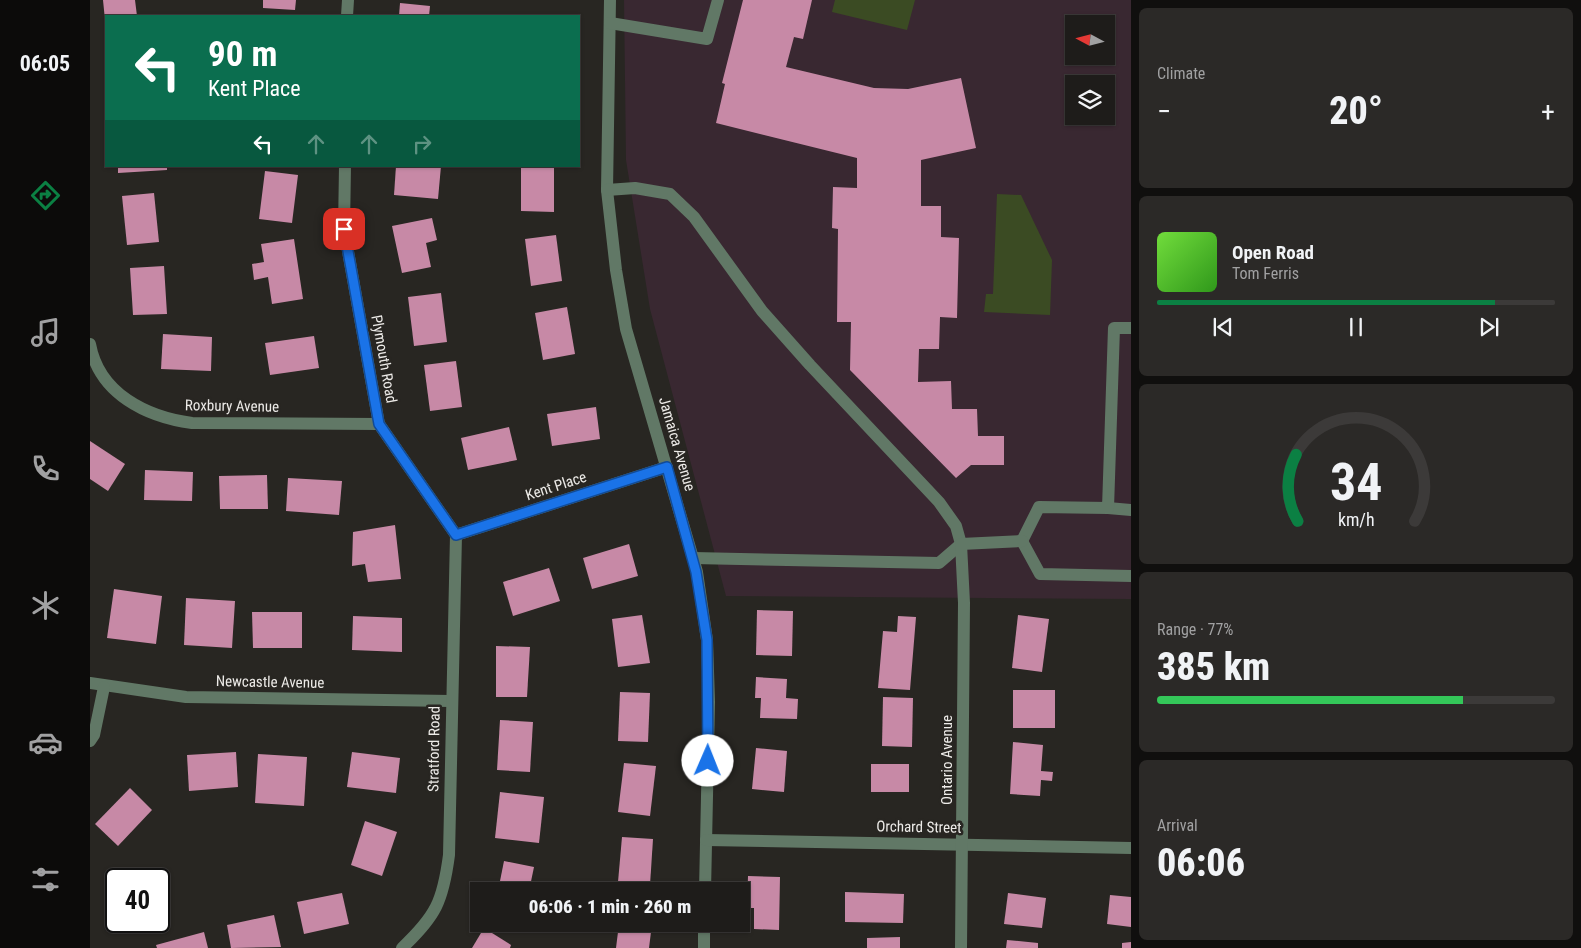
<!DOCTYPE html>
<html lang="en">
<head>
<meta charset="utf-8">
<style>
  body { margin:0; font-family:"Roboto Condensed",sans-serif; background:#2b2927; color:#f1f3f6; height:100vh; display:flex; flex-direction:column; font-size:19px; white-space:nowrap }
  * { box-sizing:border-box; margin:0 }
  p { font-size:16px; color:#a1a1a2 }
  .icon { flex:none; width:28px; height:28px; fill:none; stroke:currentColor; stroke-width:2; stroke-linecap:round; stroke-linejoin:round }
  .map { position:relative; flex:1; overflow:hidden }
  .drawer { display:flex; flex-direction:column; gap:8px; padding:8px; background:#100f0e; width:450px }
  .drawer>* { flex:none }
  .top-card { position:absolute; left:15px; top:15px; width:475px; height:152px; border-radius:0px; box-shadow:0 1px 4px #0004,0 0 0 1px #3c3a39; background:#0b6e4f; color:#fff; overflow:hidden }
  .needle { width:32px; rotate:277deg }
  .tools { position:absolute; left:975px; top:15px; display:grid; gap:10px }
  .tools a { display:grid; place-items:center; width:50px; height:50px; border-radius:0px; background:#1e1c1a; box-shadow:0 1px 4px #0004,0 0 0 1px #3c3a39; font-size:25px }
  .speed { position:absolute; left:15px; top:868px; display:flex; gap:10px; font-size:25px; font-weight:700; text-align:center }
  .speed>* { display:grid; place-content:center; width:65px; height:65px; border-radius:50%; background:#1e1c1a; box-shadow:0 1px 4px #0004,0 0 0 1px #3c3a39; line-height:1 }
  .speed .limit { border:2px solid #111; border-radius:8px; background:#fff; color:#111 }
  .pin { position:absolute; display:grid; place-items:center; width:42px; height:42px; color:#fff; margin:-21px; border-radius:10px; box-shadow:0 2px 8px #0006 }
  .me { position:absolute; width:55px; margin:-28px; rotate:1deg; stroke-linejoin:round; filter:drop-shadow(0 0 4px #0008) }
  .turn { display:flex; align-items:center; gap:18px; height:105px; padding:0 20px; font-size:22px }
  .turn .icon { width:65px; height:65px; stroke-width:2.5 }
  .turn b { display:block; font-size:35px; line-height:42px }
  .lanes { display:flex; align-items:center; height:48px; padding:0 20px; background:#0003; justify-content:center; gap:25px; direction:ltr }
  .lanes .off { opacity:.35 }
  .big { font-size:38px; font-weight:800; line-height:1.1 }
  .drawer .tile { flex:1; display:flex; flex-direction:column; justify-content:center; gap:8px; min-width:0; padding:0 18px; border-radius:8px; background:#2b2927 }
  .drawer .dial { align-items:center; gap:0 }
  .dial svg { height:130px; overflow:visible; fill:none; stroke:#3c3a39; stroke-width:7; stroke-linecap:round; text-anchor:middle }
  .dial text { fill:#f1f3f6; stroke:none }
  .song { display:flex; align-items:center; gap:15px }
  .cover { width:60px; height:60px; border-radius:8px; background:linear-gradient(135deg,hsl(100 70% 55%),hsl(110 70% 35%)) }
  .played { height:5px; border-radius:2px; background:linear-gradient(90deg,#0b8043 85%,#3c3a39 85%) }
  .keys { display:flex; justify-content:space-around; direction:ltr }
  .heat { display:flex; justify-content:space-between; align-items:center; font-size:28px; direction:ltr }
  .charge { height:8px; border-radius:4px; background:linear-gradient(90deg,#34c759 77%,#3c3a39 0) }
  .trip { position:absolute; left:380px; top:882px; width:280px; height:50px; border-radius:0px; background:#1e1c1a; box-shadow:0 1px 4px #0004,0 0 0 1px #3c3a39; font-weight:800; line-height:50px; text-align:center }
  main { display:flex; flex:1; min-height:0 }
  .tab-bar { display:flex; flex-direction:column; width:90px; justify-content:space-around; align-items:center; background:#0c0b0a; color:#a1a1a2 }
  .tab-bar .icon { width:35px; height:35px }
  .tab-bar .active { color:#0b8043 }
  .tab-bar b { font-size:22px; color:#f1f3f6 }
  .map>svg:first-child { display:block }
  .education { fill:#392831; fill-rule:evenodd }
  .green { fill:#3b4b23 }
  .building { fill:#c789a6 }
  .lines { fill:none; stroke-linecap:round; stroke-linejoin:round }
  .minor { stroke:#617866; stroke-width:12 }
  .route-casing { stroke:#114b97; stroke-width:12 }
  .route { stroke:#1a73e8; stroke-width:9 }
  .labels { text-anchor:middle; stroke-width:5; stroke-linejoin:round; paint-order:stroke }
  .street-label { font-size:15px; fill:#edebe8; stroke:#282622 }
</style>
</head>
<body>
<main>
<nav class="tab-bar">
<b>06:05</b>
<svg class="icon active" aria-label="directions" viewBox="0 0 24 24"><path d="M12 3l9 9-9 9-9-9zM9 14v-3h6M13 9l2 2-2 2"/></svg>
<svg class="icon" aria-label="music" viewBox="0 0 24 24"><path d="M9 18V5l10-2v13"/><circle cx="6" cy="18" r="3"/><circle cx="16" cy="16" r="3"/></svg>
<svg class="icon" aria-label="phone" viewBox="0 0 24 24"><path d="M5 4h4l2 5-3 2q2 4 5 5l2-3 5 2v4C11 20 4 13 5 4z"/></svg>
<svg class="icon" aria-label="climate" viewBox="0 0 24 24"><path d="M12 3v18M4 7l16 10M4 17L20 7"/></svg>
<svg class="icon" aria-label="car" viewBox="0 0 24 24"><path d="M5 17H2v-5l4-1 3-4h7l3 4 3 1v5h-3M9 17h6M6 11h13"/><circle cx="7" cy="17" r="2"/><circle cx="17" cy="17" r="2"/></svg>
<svg class="icon" aria-label="filters" viewBox="0 0 24 24"><path d="M4 7h16M4 17h16"/><circle cx="9" cy="7" r="2"/><circle cx="15" cy="17" r="2"/></svg>
</nav>
<div class="map">
<svg width="1041" height="948" viewBox="0 0 1041 948">
  <rect width="100%" height="100%" fill="#282622"/>
  <path class="education" d="M534,0H1041V599L636,596L560,309L536,160ZM984,24H1016V56H984ZM984,84H1016V116H984Z"/>
  <g class="green">
    <polygon points="745,0 825,0 817,30 742,12"/>
    <polygon points="907,194 931,195 962,260 960,315 894,312 896,294 903,294"/>
  </g>
  <g class="building">
    <polygon points="13,0 45,0 47,16 16,16 15,20"/>
    <polygon points="173,0 206,0 205,10 173,8"/>
    <polygon points="653,0 722,0 713,39 704,37 696,67 784,88 818,89 871,78 886,148 831,160 831,206 851,206 851,237 869,238 867,318 850,317 849,349 829,349 828,382 861,381 862,409 887,409 888,436 914,436 914,465 881,465 866,478 760,370 761,322 747,322 748,229 742,228 743,187 767,188 767,158 626,123 635,84 632,83"/>
    <polygon points="310,3 340,6 339,16 309,16"/>
    <polygon points="28,166 77,166 77,170 28,173"/>
    <polygon points="306,166 351,166 348,199 304,195"/>
    <polygon points="431,166 464,166 464,212 431,211"/>
    <polygon points="175,171 208,175 202,223 169,219"/>
    <polygon points="64,193 69,242 37,245 32,196"/>
    <polygon points="342,218 347,240 336,243 341,267 312,273 302,226"/>
    <polygon points="466,235 472,281 441,286 435,239"/>
    <polygon points="204,239 213,299 182,304 178,277 164,280 162,264 174,262 171,244"/>
    <polygon points="74,266 77,314 43,315 40,268"/>
    <polygon points="351,293 357,342 324,346 318,297"/>
    <polygon points="477,307 485,354 453,360 445,313"/>
    <polygon points="73,334 122,337 121,371 71,369"/>
    <polygon points="224,336 229,368 180,375 175,343"/>
    <polygon points="366,361 372,407 340,411 334,365"/>
    <polygon points="506,407 510,439 462,446 457,414"/>
    <polygon points="419,427 427,460 378,470 371,438"/>
    <polygon points="0,441 35,464 18,491 0,479"/>
    <polygon points="55,470 103,472 102,501 54,500"/>
    <polygon points="177,475 178,509 130,509 129,476"/>
    <polygon points="198,478 252,481 249,515 196,511"/>
    <polygon points="305,525 311,579 278,582 275,564 262,566 263,532"/>
    <polygon points="539,544 548,576 502,589 493,558"/>
    <polygon points="459,568 470,601 423,616 413,582"/>
    <polygon points="24,589 72,596 66,644 17,638"/>
    <polygon points="96,598 145,601 142,648 94,645"/>
    <polygon points="667,610 703,611 702,656 666,655"/>
    <polygon points="162,612 212,612 212,648 163,648"/>
    <polygon points="552,615 560,663 528,667 522,619"/>
    <polygon points="928,615 959,619 952,672 922,668"/>
    <polygon points="263,616 312,618 312,652 262,650"/>
    <polygon points="808,616 826,617 820,690 788,688 793,631 807,632"/>
    <polygon points="406,646 440,647 437,697 406,697"/>
    <polygon points="666,677 697,679 696,698 708,699 707,719 670,718 671,698 665,698"/>
    <rect x="923" y="690" width="42" height="38"/>
    <polygon points="530,692 560,693 558,742 528,741"/>
    <polygon points="793,697 823,698 822,747 792,746"/>
    <polygon points="410,720 443,722 440,772 407,770"/>
    <polygon points="923,742 953,745 951,771 963,772 962,781 951,780 950,796 920,794"/>
    <polygon points="666,748 697,751 694,792 662,789"/>
    <polygon points="146,752 148,787 99,791 97,755"/>
    <polygon points="262,752 310,758 306,793 257,787"/>
    <polygon points="168,754 217,757 214,806 165,803"/>
    <polygon points="534,763 566,766 560,816 528,812"/>
    <rect x="781" y="764" width="38" height="28"/>
    <polygon points="40,788 62,810 28,846 5,824"/>
    <polygon points="410,792 454,797 449,843 405,838"/>
    <polygon points="275,821 307,832 292,876 261,865"/>
    <polygon points="532,837 563,839 560,885 528,882"/>
    <polygon points="414,861 444,867 439,891 408,891"/>
    <polygon points="658,876 690,877 689,930 664,929 664,908 657,908"/>
    <polygon points="755,892 814,894 813,923 755,922"/>
    <polygon points="252,893 259,924 214,934 207,902"/>
    <polygon points="918,893 956,898 952,928 914,924"/>
    <polygon points="1020,895 1041,897 1041,927 1017,924"/>
    <polygon points="184,915 191,947 141,948 137,925"/>
    <polygon points="529,924 562,924 559,948 526,948"/>
    <polygon points="394,928 421,945 420,948 382,948"/>
    <polygon points="114,932 118,948 67,948 66,945"/>
    <polygon points="810,937 810,948 777,948 777,938"/>
    <polygon points="917,940 948,943 948,948 916,948"/>
    <polygon points="1041,942 1041,948 1032,948 1032,943"/>
  </g>
  <g class="lines">
    <g class="minor">
      <polyline points="520,0 517,190 526,270 536,329 607,572 617,640 619,702 615,891"/>
      <polyline points="257,16 258,0"/>
      <polyline points="520,23 617,39 628,0"/>
      <polyline points="255,166 254,229 289,424 366,535"/>
      <polyline points="517,190 545,188 580,194 604,217 672,311 720,365 849,502 866,526 871,544 849,563 603,558"/>
      <path d="M0,344C9,394 57,417 102,423L289,424"/>
      <polyline points="1018,508 1041,510"/>
      <polyline points="366,535 577,467"/>
      <polyline points="932,541 949,507 1018,508 1024,328 1041,328"/>
      <polyline points="932,541 950,574 1041,576"/>
      <polyline points="0,683 96,697 361,701"/>
      <polyline points="0,741 4,735 14,687"/>
      <polyline points="616,840 1041,848"/>
      <path d="M312,948C346,916 353,901 359,855L366,535"/>
      <polyline points="614,948 614,924"/>
      <polyline points="871,948 874,603 871,544 932,541"/>
    </g>
  </g>
  <g class="lines">
    <defs>
      <polyline id="route" points="254,229 289,424 366,535 577,467 606,572 617,640 618,761"/>
    </defs>
    <use href="#route" class="route-casing"/>
    <use href="#route" class="route"/>
  </g>
  <g class="labels">
    <g class="street-label">
      <text transform="translate(294 359) rotate(80)" y="5">Plymouth Road</text>
      <text transform="translate(142 406) rotate(1)" y="5">Roxbury Avenue</text>
      <text transform="translate(587 444) rotate(74)" y="5">Jamaica Avenue</text>
      <text transform="translate(466 486) rotate(-18)" y="5">Kent Place</text>
      <text transform="translate(180 682) rotate(1)" y="5">Newcastle Avenue</text>
      <text transform="translate(344 749) rotate(-89)" y="5">Stratford Road</text>
      <text transform="translate(857 760) rotate(-90)" y="5">Ontario Avenue</text>
      <text transform="translate(829 827) rotate(1)" y="5">Orchard Street</text>
    </g>
  </g>
</svg>
<div class="tools">
<a><svg class="needle" viewBox="-14 -14 28 28"><path d="M0-13l5 13h-10z" fill="#e53935"/><path d="M0 13l5-13h-10z" fill="#a1a1a2"/></svg></a>
<a><svg class="icon" aria-label="layers" viewBox="0 0 24 24"><path d="M12 4l9 5-9 5-9-5zM3 14l9 5 9-5"/></svg></a>
</div>
<div class="speed"><div class="limit">40</div></div>
<div class="pin" style="left:254px;top:229px;background:#d93025"><svg class="icon" aria-label="arrive" viewBox="0 0 24 24"><path d="M6 21V4h12l-3 4 3 4H6"/></svg></div>
<svg class="me" style="left:618px;top:761px" viewBox="-20 -20 40 40"><circle r="19" fill="#fff"/><path d="M0-13L10 11 0 6-10 11z" fill="#1a73e8"/></svg>
<div class="trip">06:06 · 1 min · 260 m</div>
<div class="top-card">
<div class="turn"><svg class="icon" aria-label="left" viewBox="0 0 24 24"><path d="M17 20v-9H6M10 6l-5 5 5 5"/></svg><div><b>90 m</b>Kent Place</div></div>
<div class="lanes"><svg class="icon" aria-label="left" viewBox="0 0 24 24"><path d="M17 20v-9H6M10 6l-5 5 5 5"/></svg><svg class="icon off" aria-label="ahead" viewBox="0 0 24 24"><path d="M12 20V5M6 11l6-6 6 6"/></svg><svg class="icon off" aria-label="ahead" viewBox="0 0 24 24"><path d="M12 20V5M6 11l6-6 6 6"/></svg><svg class="icon off" aria-label="right" viewBox="0 0 24 24"><path d="M7 20v-9h11M14 6l5 5-5 5"/></svg></div>
</div>
</div>
<section class="drawer">
<div class="tile"><p>Climate</p>
<div class="heat"><a>−</a><b class="big">20°</b><a>+</a></div>
</div>
<div class="tile">
<div class="song"><i class="cover"></i><div><b>Open Road</b><p>Tom Ferris</p></div></div>
<div class="played"></div>
<div class="keys"><svg class="icon" aria-label="previous" viewBox="0 0 24 24"><path d="M18 5L8 12l10 7zM5 5v14"/></svg><svg class="icon" aria-label="pause" viewBox="0 0 24 24"><path d="M8 5v14M16 5v14"/></svg><svg class="icon" aria-label="next" viewBox="0 0 24 24"><path d="M6 5l10 7-10 7zM19 5v14"/></svg></div>
</div>
<div class="tile dial"><svg viewBox="0 0 100 80">
<path d="M14 69A42 42 0 1 1 86 69"/>
<path d="M14 69A42 42 0 0 1 13 28" stroke="#0b8043"/>
<text x="50" y="56" font-size="32" font-weight="700">34</text>
<text x="50" y="72" font-size="11">km/h</text>
</svg></div>
<div class="tile"><p>Range · 77%</p><b class="big">385 km</b><div class="charge"></div></div>
<div class="tile"><p>Arrival</p><b class="big">06:06</b></div>
</section>
</main>
</body>
</html>
